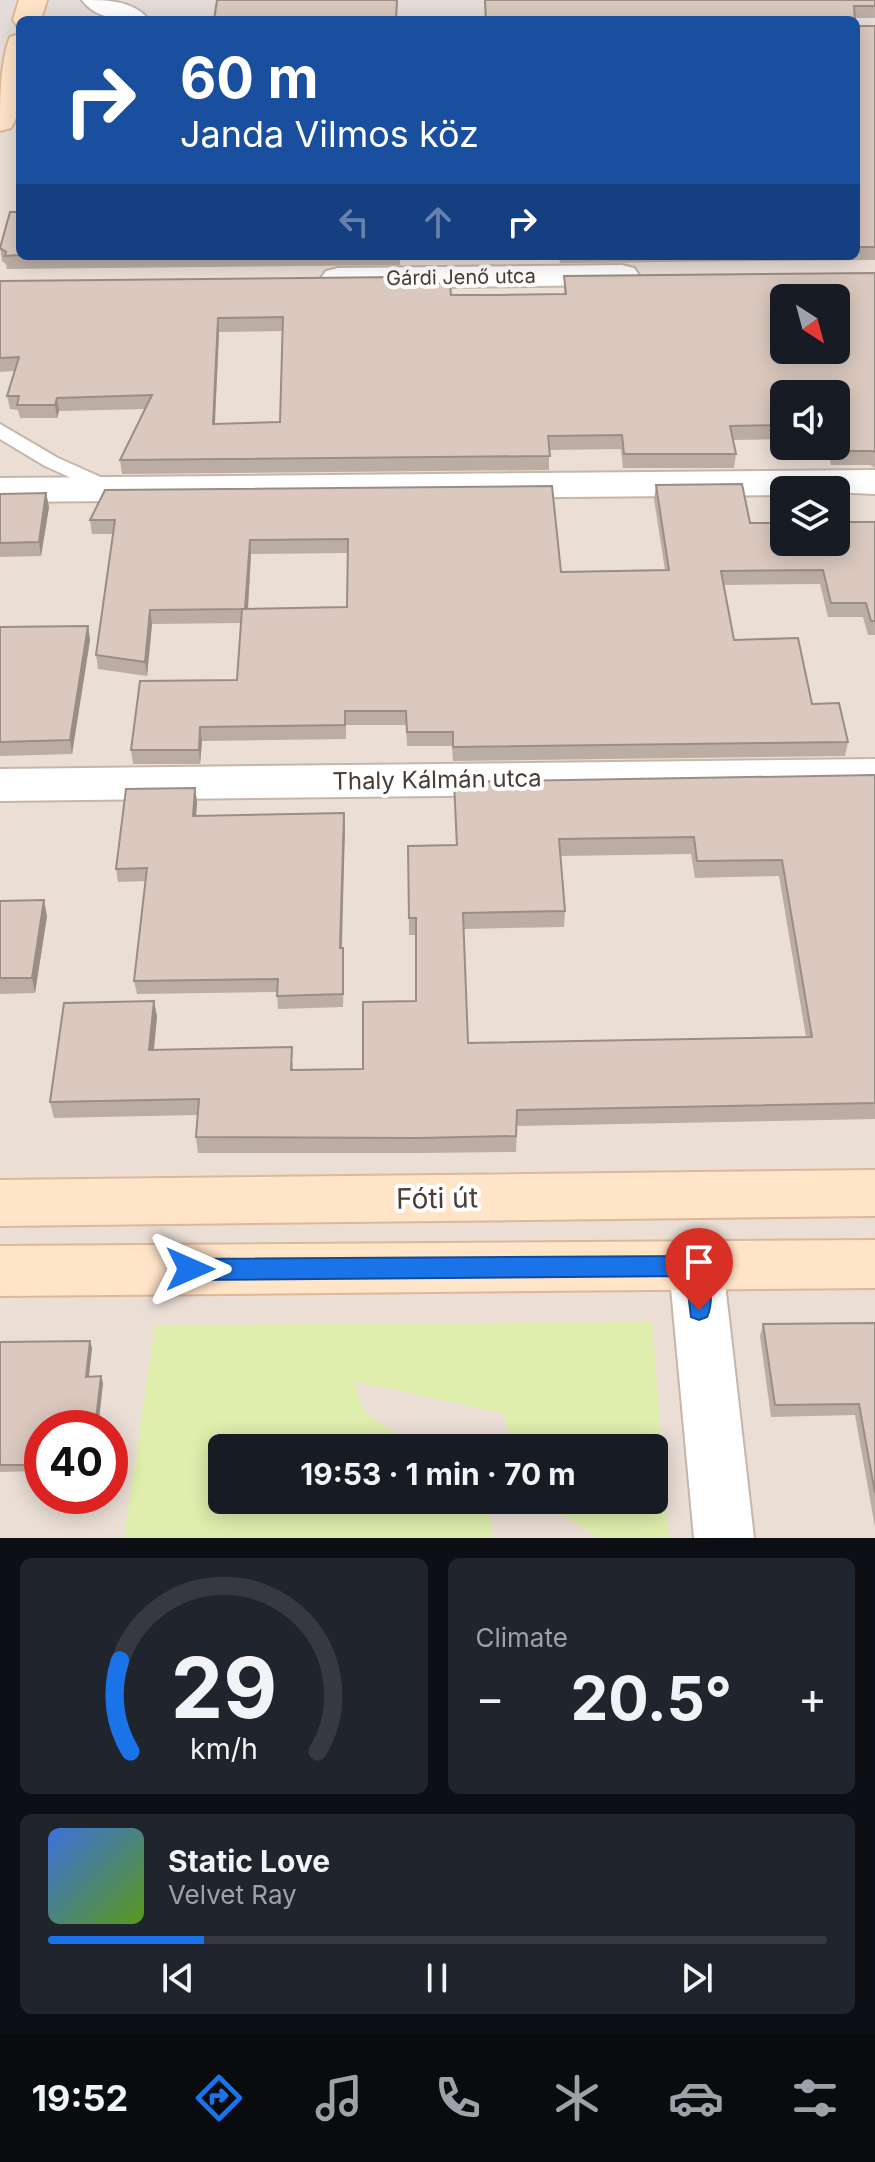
<!DOCTYPE html>
<html lang="en">
<head>
<meta charset="utf-8">
<style>
  body { margin:0; font-family:Inter,sans-serif; background:#20242c; color:#f1f3f6; height:100vh; display:flex; flex-direction:column; font-size:30px; white-space:nowrap }
  * { box-sizing:border-box; margin:0 }
  p { font-size:26px; color:#9ea1a6 }
  .icon { flex:none; width:44px; height:44px; fill:none; stroke:currentColor; stroke-width:2; stroke-linecap:round; stroke-linejoin:round }
  .map { position:relative; height:1538px; overflow:hidden }
  .details { display:flex; flex-direction:column; gap:20px; padding:20px; background:#0d0f14; flex:1 }
  .details>* { flex:none }
  .guide { position:absolute; left:16px; top:16px; width:844px; height:244px; border-radius:12px; box-shadow:0 4px 20px #0003; background:#1a4fa0; color:#fff; overflow:hidden }
  .needle { width:52px; rotate:144deg }
  .buttons { position:absolute; left:770px; top:284px; display:grid; gap:16px }
  .buttons a { display:grid; place-items:center; width:80px; height:80px; border-radius:12px; background:#171b24; box-shadow:0 4px 20px #0003; font-size:40px }
  .speed { position:absolute; left:24px; top:1410px; display:flex; gap:16px; font-size:40px; font-weight:700; text-align:center }
  .speed>* { display:grid; place-content:center; width:104px; height:104px; border-radius:50%; background:#171b24; box-shadow:0 4px 20px #0003; line-height:1 }
  .speed .limit { border:12px solid #d22; background:#fff; color:#111 }
  .pin { position:absolute; display:grid; place-items:center; width:68px; height:68px; color:#fff; margin:-82px -34px; border-radius:50% 50% 50% 0; rotate:-45deg; box-shadow:0 0 8px #0007 }
  .pin .icon { rotate:45deg }
  .me { position:absolute; width:88px; margin:-44px; rotate:90deg; stroke-linejoin:round; filter:drop-shadow(0 0 6px #0008) }
  .turn { display:flex; align-items:center; gap:28px; height:168px; padding:0 32px; font-size:36px }
  .turn .icon { width:104px; height:104px; stroke-width:2.5 }
  .turn b { display:block; font-size:56px; line-height:68px }
  .lanes { display:flex; align-items:center; height:76px; padding:0 32px; background:#0003; justify-content:center; gap:40px; direction:ltr }
  .lanes .off { opacity:.35 }
  .big { font-size:60px; font-weight:700; line-height:1.1 }
  .details .widget { flex:1; display:flex; flex-direction:column; justify-content:center; gap:12px; min-width:0; padding:0 28px; border-radius:12px; background:#20242c }
  .details .dial { align-items:center; gap:0 }
  .dial svg { height:208px; overflow:visible; fill:none; stroke:#363941; stroke-width:7; stroke-linecap:round; text-anchor:middle }
  .dial text { fill:#f1f3f6; stroke:none }
  .song { display:flex; align-items:center; gap:24px }
  .cover { width:96px; height:96px; border-radius:12px; background:linear-gradient(135deg,hsl(220 70% 55%),hsl(90 70% 35%)) }
  .played { height:8px; border-radius:4px; background:linear-gradient(90deg,#1a73e8 20%,#363941 20%) }
  .keys { display:flex; justify-content:space-around; direction:ltr }
  .heat { display:flex; justify-content:space-between; align-items:center; font-size:44px; direction:ltr }
  .details .tiles { flex:1; display:grid; gap:20px; grid-template-columns:1fr 1fr }
  .widget:last-child { grid-column:span 2 }
  .trip { position:absolute; left:208px; top:1434px; width:460px; height:80px; border-radius:12px; background:#171b24; box-shadow:0 4px 20px #0003; font-weight:700; line-height:80px; text-align:center }
  .tabs { display:flex; height:128px; justify-content:space-around; align-items:center; background:#090b0e; color:#9ea1a6 }
  .tabs .icon { width:56px; height:56px }
  .tabs .current { color:#1a73e8 }
  .tabs b { font-size:36px; color:#f1f3f6 }
  .map>svg:first-child { display:block }
  .residential { fill:#eaded5; fill-rule:evenodd }
  .industrial { fill:#e4ddd9 }
  .green { fill:#dfedad }
  .lines { fill:none; stroke-linecap:round; stroke-linejoin:round }
  .lane-casing { stroke:#c5b6ac; stroke-width:4 }
  .street-casing { stroke:#c5b6ac; stroke-width:4 }
  .secondary-casing { stroke:#dcb896; stroke-width:4 }
  .lane { fill:#fff; fill-rule:evenodd }
  .street { fill:#fff; fill-rule:evenodd }
  .secondary { fill:#ffe4c8; fill-rule:evenodd }
  .wall { fill:#bcada4; fill-rule:evenodd }
  .shaded-wall { fill:#998d86 }
  .building { fill:#dbc9bf; stroke:#998d86; stroke-width:2; fill-rule:evenodd }
  .route { fill:#1a73e8; stroke:#114b97; stroke-width:2 }
  .labels { text-anchor:middle; stroke-width:8; stroke-linejoin:round; paint-order:stroke }
  .far-street-label { font-size:20px; fill:#493d36; stroke:#fff }
  .street-label { font-size:24px; fill:#493d36; stroke:#fff }
  .near-street-label { font-size:28px; fill:#493d36; stroke:#fff }
</style>
</head>
<body>
<div class="map">
<svg width="875" height="1538" viewBox="0 0 875 1538">
  <rect width="100%" height="100%" fill="#f5eee8"/>
  <path class="residential" d="M856,23H875V1538H0V104L20,28V256H856ZM784,298H836V350H784ZM784,394H836V446H784ZM784,490H836V542H784ZM42,1428H110V1496H42ZM222,1448H654V1500H222Z"/>
  <polygon class="industrial" points="0,0 875,0 875,23 856,23 856,20 20,20 0,104"/>
  <polygon class="green" points="652,1322 669,1538 599,1538 538,1500 654,1500 654,1448 514,1448 502,1413 353,1381 365,1413 418,1448 222,1448 222,1500 488,1500 492,1538 124,1538 155,1325"/>
  <g class="lines">
    <defs>
      <polygon id="lane" points="0,424 58,458 114,483 116,487 107,493 100,491 45,466 0,439"/>
      <g id="street">
        <path d="M82,0C105,0 134,0 149,20C126,20 97,21 82,0Z"/>
        <polygon points="622,265 634,268 639,275 634,282 622,285 338,288 326,285 321,278 326,271 338,268"/>
        <polygon points="875,470 875,494 784,490 784,495 0,502 0,478"/>
        <polygon points="875,759 875,791 0,801 0,769"/>
        <polygon points="696,1242 715,1249 723,1266 754,1538 694,1538 669,1266 677,1249"/>
      </g>
      <g id="secondary">
        <polygon points="19,0 47,0 41,20 20,20 20,27 17,26 13,20"/>
        <path d="M20,34C20,63 27,104 11,128L0,131C0,102 0,62 10,37Z"/>
        <polygon points="875,1170 875,1216 0,1226 0,1180"/>
        <polygon points="875,1240 875,1288 0,1296 0,1246"/>
      </g>
    </defs>
    <use href="#lane" class="lane-casing"/>
    <use href="#street" class="street-casing"/>
    <use href="#secondary" class="secondary-casing"/>
    <use href="#lane" class="lane"/>
    <use href="#street" class="street"/>
    <use href="#secondary" class="secondary"/>
  </g>
  <g class="wall">
    <polygon points="484,0 875,0 875,18 855,18 855,20 485,20"/>
    <polygon points="856,26 875,26 875,260 560,263 559,256 856,256"/>
    <polygon points="20,212 20,256 400,256 400,265 7,269 6,264 2,261 0,247"/>
    <path d="M875,273V468L870,465H831L826,446H836V394H784V439L733,440L736,454L734,468H623L621,449L549,450V470L122,474L120,460L145,409L59,411L57,418H20L18,410L10,409L7,396L15,371L0,372V281L400,284L451,295L564,294V276ZM282,331L280,422L215,424L219,332Z"/>
    <path d="M656,485L750,523L875,522V635H868L863,617H828L820,584L723,585L734,640L812,704L848,742L845,756L453,761L452,746H407L406,725H346V739L202,741L200,764H133L131,750L237,680L241,623L152,624L147,676L98,669L96,655L113,534H92L90,520L105,490L561,572L665,570L654,499ZM348,553L347,607L248,609L251,554Z"/>
    <polygon points="46,493 49,507 41,556 0,557 0,494"/>
    <polygon points="88,626 90,640 72,754 0,756 0,627"/>
    <path d="M875,775V1119L517,1126L516,1152L418,1153H198L196,1137L197,1115L54,1118L50,1102L154,1001L157,1017L154,1050L293,1063V1070L363,1069L416,1001V935H409L408,846L456,845L454,782ZM691,854L695,878L779,876L806,1037L468,1043L464,929L564,927L565,911L560,856Z"/>
    <polygon points="195,788 197,802 196,816 345,826 342,948 344,961 343,1007 278,1009 277,992 137,994 134,981 146,881 118,882 116,869"/>
    <polygon points="0,901 47,916 35,993 0,994"/>
    <polygon points="875,1323 875,1527 855,1415 771,1417 760,1336 763,1324"/>
    <polygon points="0,1342 92,1348 89,1377 101,1376 103,1383 98,1428 42,1428 42,1471 0,1472"/>
  </g>
  <g class="shaded-wall">
    <polygon points="218,318 219,332 214,438 213,424"/>
    <polygon points="57,398 59,411 57,418 55,405"/>
    <polygon points="46,493 49,507 41,556 39,542"/>
    <polygon points="250,540 251,554 247,623 245,609"/>
    <polygon points="150,610 152,624 147,676 145,662"/>
    <polygon points="88,626 90,640 72,754 70,740"/>
    <polygon points="200,727 202,741 200,764 199,750"/>
    <polygon points="195,788 197,802 195,829 193,816"/>
    <polygon points="344,813 345,826 341,961 340,948"/>
    <polygon points="44,900 47,916 35,993 32,978"/>
    <polygon points="154,1001 157,1017 152,1066 149,1050"/>
    <polygon points="90,1341 92,1348 88,1383 86,1377"/>
    <polygon points="101,1376 103,1383 98,1428 95,1428"/>
  </g>
  <g class="building">
    <polygon points="217,0 397,0 396,20 214,20"/>
    <polygon points="485,0 875,0 875,6 854,6 855,20 486,20"/>
    <rect x="856" y="26" width="19" height="221"/>
    <polygon points="10,212 20,212 20,255 5,256 6,252 0,248"/>
    <path d="M875,273V452L873,451H833L832,446H836V394H784V425L730,426L736,454H624L622,435L548,436L550,456L120,460L152,395L57,398L55,405H17L19,396H7L19,357L0,358V281L400,277V284L450,283L451,295H499L566,294L564,276ZM784,298H836V350H784ZM283,317L280,422L213,424L218,318Z"/>
    <path d="M742,484L750,523H784V542H836V522H875V621H871L866,603H831L823,570L721,571L734,640L798,638L812,704L839,703L848,742L453,747V732H407L406,711H345V725L200,727L199,750H131L140,681L237,680L242,609H245L150,610L145,662L96,655L115,520H90L105,490L552,486L561,572L669,570L656,485ZM348,539L347,607L245,609L250,540Z"/>
    <polygon points="46,493 39,542 0,543 0,494"/>
    <polygon points="88,626 70,740 0,742 0,627"/>
    <path d="M875,775V1103L517,1110L516,1136L418,1138L196,1137L199,1099L50,1102L64,1003L154,1001L149,1050L292,1047L291,1070L363,1069V1002L416,1001V918H409L408,846L457,845L454,782ZM694,837L697,861L782,860L812,1037L468,1043L463,913L565,911L559,839Z"/>
    <polygon points="195,788 193,816 344,813 340,948 343,948 343,994 277,996 278,979 134,981 147,868 116,869 126,789"/>
    <polygon points="44,900 32,978 0,978 0,901"/>
    <polygon points="875,1323 875,1493 859,1404 775,1405 763,1324"/>
    <polygon points="90,1341 86,1377 101,1376 95,1428 42,1428 42,1465 0,1465 0,1342"/>
  </g>
  <path class="route" d="M696,1256L704,1259C711,1273 714,1303 707,1317L699,1320L691,1317L686,1276L190,1280L182,1277L178,1269L182,1262L190,1259Z"/>
  <g class="labels">
    <g class="far-street-label">
      <text transform="translate(461 277) rotate(-1)" y="7">Gárdi Jenő utca</text>
    </g>
    <g class="street-label">
      <text transform="translate(437 780) rotate(-1)" y="8">Thaly Kálmán utca</text>
    </g>
    <g class="near-street-label">
      <text transform="translate(437 1198) rotate(-1)" y="10">Fóti út</text>
    </g>
  </g>
</svg>
<div class="buttons">
<a><svg class="needle" viewBox="-14 -14 28 28"><path d="M0-13l5 13h-10z" fill="#e53935"/><path d="M0 13l5-13h-10z" fill="#9ea1a6"/></svg></a>
<a><svg class="icon" aria-label="sound" viewBox="0 0 24 24"><path d="M4 9h4l5-4v14l-5-4H4zM17 9q2 3 0 6"/></svg></a>
<a><svg class="icon" aria-label="layers" viewBox="0 0 24 24"><path d="M12 4l9 5-9 5-9-5zM3 14l9 5 9-5"/></svg></a>
</div>
<div class="speed"><div class="limit">40</div></div>
<div class="pin" style="left:699px;top:1310px;background:#d93025"><svg class="icon" aria-label="arrive" viewBox="0 0 24 24"><path d="M6 21V4h12l-3 4 3 4H6"/></svg></div>
<svg class="me" style="left:190px;top:1269px" viewBox="-20 -20 40 40"><path d="M0-17L14 15 0 8-14 15z" fill="#1a73e8" stroke="#fff" stroke-width="4"/></svg>
<div class="trip">19:53 · 1 min · 70 m</div>
<div class="guide">
<div class="turn"><svg class="icon" aria-label="right" viewBox="0 0 24 24"><path d="M7 20v-9h11M14 6l5 5-5 5"/></svg><div><b>60 m</b>Janda Vilmos köz</div></div>
<div class="lanes"><svg class="icon off" aria-label="left" viewBox="0 0 24 24"><path d="M17 20v-9H6M10 6l-5 5 5 5"/></svg><svg class="icon off" aria-label="ahead" viewBox="0 0 24 24"><path d="M12 20V5M6 11l6-6 6 6"/></svg><svg class="icon" aria-label="right" viewBox="0 0 24 24"><path d="M7 20v-9h11M14 6l5 5-5 5"/></svg></div>
</div>
</div>
<section class="details">
<div class="tiles">
<div class="widget dial"><svg viewBox="0 0 100 80">
<path d="M14 69A42 42 0 1 1 86 69"/>
<path d="M14 69A42 42 0 0 1 10 34" stroke="#1a73e8"/>
<text x="50" y="56" font-size="32" font-weight="700">29</text>
<text x="50" y="72" font-size="11">km/h</text>
</svg></div>
<div class="widget"><p>Climate</p>
<div class="heat"><a>−</a><b class="big">20.5°</b><a>+</a></div>
</div>
<div class="widget">
<div class="song"><i class="cover"></i><div><b>Static Love</b><p>Velvet Ray</p></div></div>
<div class="played"></div>
<div class="keys"><svg class="icon" aria-label="previous" viewBox="0 0 24 24"><path d="M18 5L8 12l10 7zM5 5v14"/></svg><svg class="icon" aria-label="pause" viewBox="0 0 24 24"><path d="M8 5v14M16 5v14"/></svg><svg class="icon" aria-label="next" viewBox="0 0 24 24"><path d="M6 5l10 7-10 7zM19 5v14"/></svg></div>
</div>
</div>
</section>
<nav class="tabs">
<b>19:52</b>
<svg class="icon current" aria-label="directions" viewBox="0 0 24 24"><path d="M12 3l9 9-9 9-9-9zM9 14v-3h6M13 9l2 2-2 2"/></svg>
<svg class="icon" aria-label="music" viewBox="0 0 24 24"><path d="M9 18V5l10-2v13"/><circle cx="6" cy="18" r="3"/><circle cx="16" cy="16" r="3"/></svg>
<svg class="icon" aria-label="phone" viewBox="0 0 24 24"><path d="M5 4h4l2 5-3 2q2 4 5 5l2-3 5 2v4C11 20 4 13 5 4z"/></svg>
<svg class="icon" aria-label="climate" viewBox="0 0 24 24"><path d="M12 3v18M4 7l16 10M4 17L20 7"/></svg>
<svg class="icon" aria-label="car" viewBox="0 0 24 24"><path d="M5 17H2v-5l4-1 3-4h7l3 4 3 1v5h-3M9 17h6M6 11h13"/><circle cx="7" cy="17" r="2"/><circle cx="17" cy="17" r="2"/></svg>
<svg class="icon" aria-label="filters" viewBox="0 0 24 24"><path d="M4 7h16M4 17h16"/><circle cx="9" cy="7" r="2"/><circle cx="15" cy="17" r="2"/></svg>
</nav>
</body>
</html>
